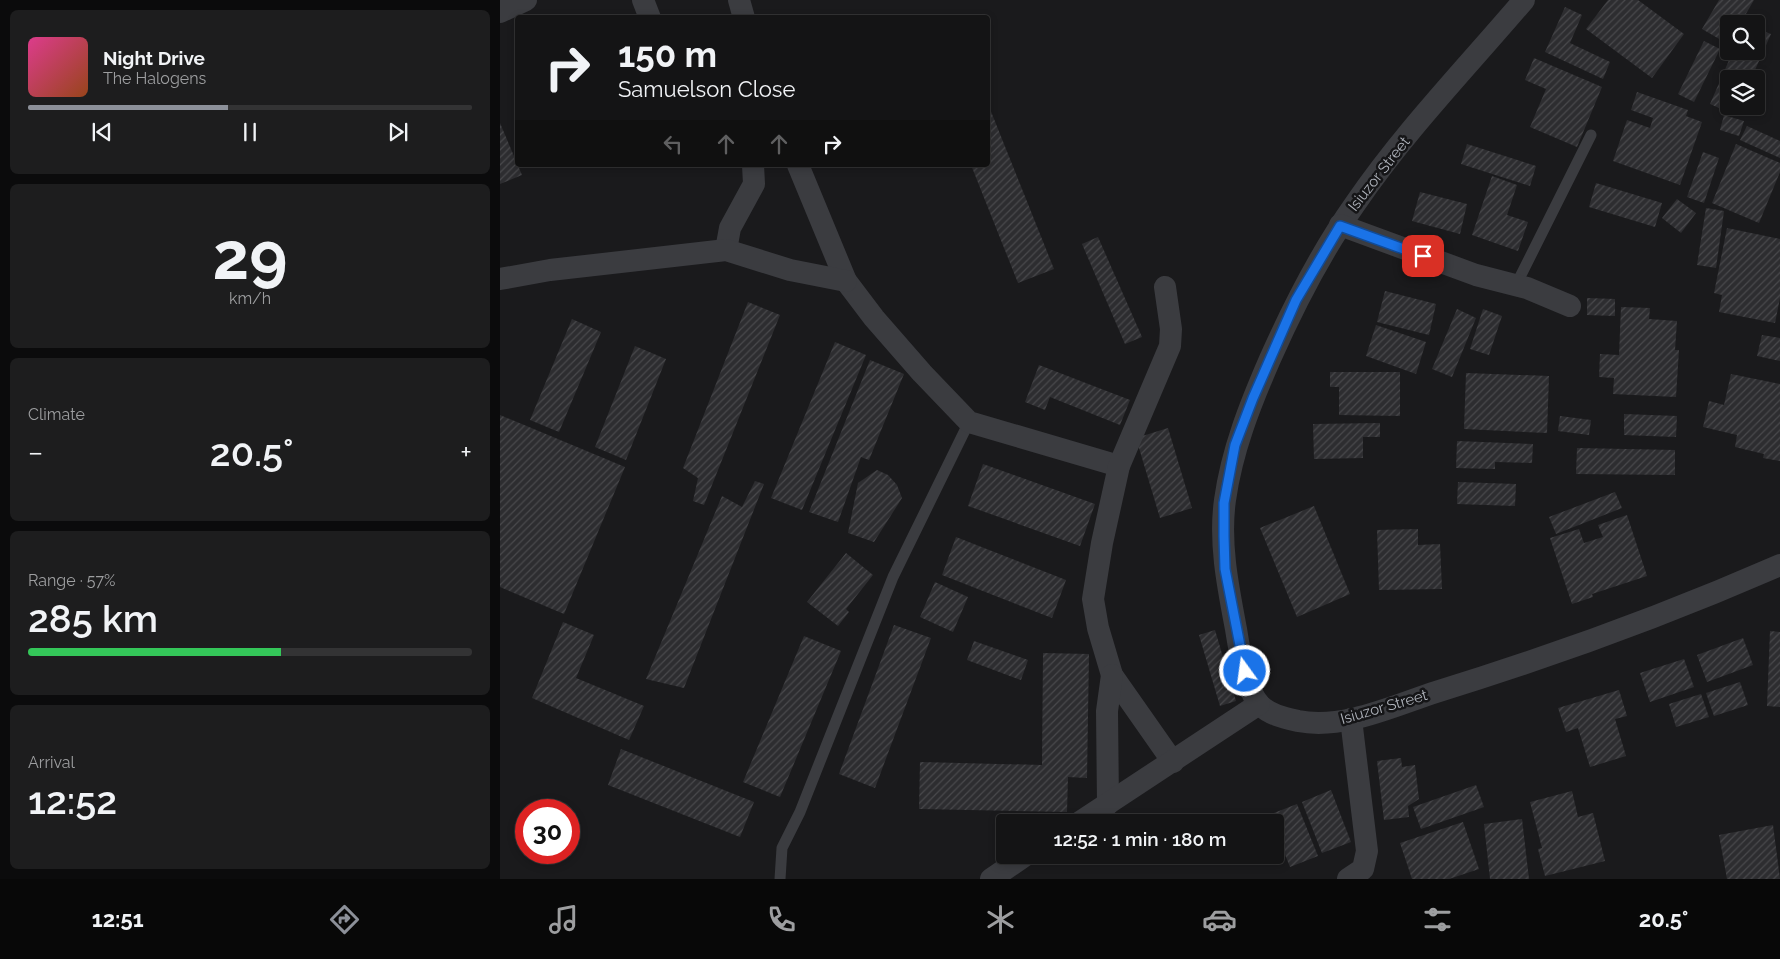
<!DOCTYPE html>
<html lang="en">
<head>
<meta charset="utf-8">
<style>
  body { margin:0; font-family:Raleway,sans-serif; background:#1d1d1e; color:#f1f3f6; height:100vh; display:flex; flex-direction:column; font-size:19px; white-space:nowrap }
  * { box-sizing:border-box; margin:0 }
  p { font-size:16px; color:#9d9ea0 }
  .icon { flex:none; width:28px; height:28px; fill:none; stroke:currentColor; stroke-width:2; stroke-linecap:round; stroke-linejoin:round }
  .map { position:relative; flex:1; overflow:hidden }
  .details { display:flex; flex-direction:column; gap:10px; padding:10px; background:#0b0b0c; width:500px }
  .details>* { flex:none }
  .hud { position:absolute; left:15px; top:15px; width:475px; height:152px; border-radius:5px; box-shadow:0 2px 8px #0003,0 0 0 1px #333334; background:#141415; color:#f1f3f6; overflow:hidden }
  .buttons { position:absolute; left:1220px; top:15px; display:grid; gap:10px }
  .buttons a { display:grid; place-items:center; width:45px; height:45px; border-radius:5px; background:#141415; box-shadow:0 2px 8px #0003,0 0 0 1px #333334; font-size:25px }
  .speed { position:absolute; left:15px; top:799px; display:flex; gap:10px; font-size:25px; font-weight:700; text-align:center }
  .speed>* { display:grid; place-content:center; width:65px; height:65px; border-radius:50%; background:#141415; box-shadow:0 2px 8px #0003,0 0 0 1px #333334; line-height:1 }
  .speed .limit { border:8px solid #d22; background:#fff; color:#111 }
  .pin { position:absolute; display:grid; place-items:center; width:42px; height:42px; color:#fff; margin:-21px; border-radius:10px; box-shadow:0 2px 8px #0006 }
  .me { position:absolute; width:55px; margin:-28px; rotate:346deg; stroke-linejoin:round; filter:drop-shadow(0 0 4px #0008) }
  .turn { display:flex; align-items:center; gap:18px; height:105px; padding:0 20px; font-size:22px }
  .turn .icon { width:65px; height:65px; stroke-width:2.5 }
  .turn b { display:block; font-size:35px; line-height:42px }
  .lanes { display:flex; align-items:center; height:48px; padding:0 20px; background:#0003; justify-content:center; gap:25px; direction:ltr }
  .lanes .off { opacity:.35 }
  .big { font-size:38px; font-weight:600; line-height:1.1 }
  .details .widget { flex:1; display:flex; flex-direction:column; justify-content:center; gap:8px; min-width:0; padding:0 18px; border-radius:8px; background:#1d1d1e }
  .details .dial { align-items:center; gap:0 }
  .dial b { font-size:65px; line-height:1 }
  .song { display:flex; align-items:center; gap:15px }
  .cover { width:60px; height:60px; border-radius:8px; background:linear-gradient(135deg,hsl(330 70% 55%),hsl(20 70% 35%)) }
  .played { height:5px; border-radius:2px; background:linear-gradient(90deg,#8c9099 45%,#333334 45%) }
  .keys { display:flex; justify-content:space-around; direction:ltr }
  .heat { display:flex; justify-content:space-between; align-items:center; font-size:28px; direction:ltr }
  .charge { height:8px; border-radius:4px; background:linear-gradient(90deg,#34c759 57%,#333334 0) }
  .trip { position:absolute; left:496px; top:814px; width:288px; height:50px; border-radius:5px; background:#141415; box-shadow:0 2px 8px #0003,0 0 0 1px #333334; font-weight:600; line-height:50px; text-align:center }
  .tabs { display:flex; height:80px; justify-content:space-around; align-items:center; background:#080808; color:#9d9ea0 }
  .tabs .icon { width:35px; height:35px }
  .tabs .current { color:#8c9099 }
  .tabs b { font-size:22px; color:#f1f3f6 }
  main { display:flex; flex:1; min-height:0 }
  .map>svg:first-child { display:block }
  .building { fill:url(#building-hatch) }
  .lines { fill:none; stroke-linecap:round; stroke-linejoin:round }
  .lane { stroke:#3b3c40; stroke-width:11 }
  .street { stroke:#3b3c40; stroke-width:22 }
  .route-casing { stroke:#114b97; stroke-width:12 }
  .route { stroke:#1a73e8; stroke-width:9 }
  .labels { text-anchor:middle; stroke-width:5; stroke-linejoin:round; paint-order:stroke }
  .street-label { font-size:15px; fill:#aeb2ba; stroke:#151517 }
</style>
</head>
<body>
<main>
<section class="details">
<div class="widget">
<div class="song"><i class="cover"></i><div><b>Night Drive</b><p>The Halogens</p></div></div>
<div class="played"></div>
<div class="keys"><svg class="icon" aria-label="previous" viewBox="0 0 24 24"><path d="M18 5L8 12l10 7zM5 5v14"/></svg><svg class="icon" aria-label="pause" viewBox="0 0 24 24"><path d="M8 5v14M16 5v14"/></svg><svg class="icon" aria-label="next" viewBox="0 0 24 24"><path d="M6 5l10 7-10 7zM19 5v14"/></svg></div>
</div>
<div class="widget dial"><b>29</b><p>km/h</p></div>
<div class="widget"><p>Climate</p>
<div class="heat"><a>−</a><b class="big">20.5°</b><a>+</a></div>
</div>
<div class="widget"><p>Range · 57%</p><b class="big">285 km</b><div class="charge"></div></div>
<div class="widget"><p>Arrival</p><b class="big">12:52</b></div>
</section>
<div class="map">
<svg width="1280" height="879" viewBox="0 0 1280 879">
  <defs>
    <pattern id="building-hatch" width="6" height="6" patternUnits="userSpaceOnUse" patternTransform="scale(1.25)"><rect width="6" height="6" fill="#2d2d30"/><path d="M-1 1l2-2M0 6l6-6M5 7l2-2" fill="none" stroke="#49494c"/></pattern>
  </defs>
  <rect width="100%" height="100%" fill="#1a1a1c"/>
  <g class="building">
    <polygon points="1108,0 1138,0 1184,34 1152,78 1086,29"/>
    <polygon points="1219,0 1254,0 1240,24 1229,24 1228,44 1202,29"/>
    <polygon points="1065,7 1082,15 1070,43 1110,62 1103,79 1045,52"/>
    <polygon points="1256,28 1271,34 1251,79 1229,79 1229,106 1239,106 1235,115 1210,104 1233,51 1256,51"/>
    <polygon points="1204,41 1220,49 1194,102 1178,94"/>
    <polygon points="1034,58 1102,87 1077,147 1030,127 1046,89 1025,80"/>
    <polygon points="1137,92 1188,110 1186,116 1202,122 1180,185 1113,161 1127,120 1150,128 1153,118 1131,110"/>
    <polygon points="488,104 554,269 518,283 471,165 488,165"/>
    <polygon points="1224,115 1244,121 1239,136 1220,130"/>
    <polygon points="0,123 22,175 0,184"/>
    <polygon points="1247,126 1280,141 1280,158 1240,140"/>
    <polygon points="967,144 1036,166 1030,186 961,164"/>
    <polygon points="1236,144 1280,163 1280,172 1259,223 1212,203"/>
    <polygon points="1203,152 1219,158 1204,203 1187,197"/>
    <polygon points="992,176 1017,185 1007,215 1028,222 1018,251 972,235"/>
    <polygon points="1096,183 1162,203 1155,227 1089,207"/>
    <polygon points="920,192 967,204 960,234 912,221"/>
    <polygon points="1177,199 1196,213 1181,233 1162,218"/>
    <polygon points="1206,208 1224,211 1216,268 1197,265"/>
    <polygon points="1227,228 1280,239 1280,298 1275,323 1219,312 1222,295 1214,293"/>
    <polygon points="598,237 642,337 625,344 582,244"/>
    <polygon points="885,291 936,304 929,335 877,322"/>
    <polygon points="1087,298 1115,299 1115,316 1087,315"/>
    <polygon points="248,302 280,315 204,505 193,501 198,478 183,468"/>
    <polygon points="1121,307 1150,308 1149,319 1177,321 1175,350 1179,350 1176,397 1113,394 1114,378 1099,377 1100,354 1119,355"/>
    <polygon points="957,309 976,318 952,377 932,369"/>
    <polygon points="983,309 1002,316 989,355 970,349"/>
    <polygon points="72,319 101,332 59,432 30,420"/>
    <polygon points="876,325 926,342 916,374 866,356"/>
    <polygon points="1262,335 1280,338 1280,361 1257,356"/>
    <polygon points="335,342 366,355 302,510 271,498"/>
    <polygon points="135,346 166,359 126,460 95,447"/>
    <polygon points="370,360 404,374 369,460 361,457 338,522 309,512"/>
    <polygon points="539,365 630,400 620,425 550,397 545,410 525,402"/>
    <polygon points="830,372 900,372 900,416 839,415 839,387 830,387"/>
    <polygon points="966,373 1049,376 1047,433 964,429"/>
    <polygon points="1231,374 1280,384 1280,461 1263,458 1264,454 1235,447 1237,435 1203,427 1209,401 1224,405"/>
    <polygon points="1124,414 1177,416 1176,437 1124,435"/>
    <polygon points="0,415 125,467 64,614 0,587"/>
    <polygon points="1060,416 1091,420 1089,435 1058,431"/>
    <polygon points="880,423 880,437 863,437 863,458 814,459 813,424"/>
    <polygon points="668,428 692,508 660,518 636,438"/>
    <polygon points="957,441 1033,444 1032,463 995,462 995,469 956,468"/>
    <polygon points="1077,448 1175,450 1175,475 1076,474"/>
    <polygon points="483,464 595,504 580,546 468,506"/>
    <polygon points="377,470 388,475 397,485 402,498 374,542 348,533 358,483"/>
    <polygon points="255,481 264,484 184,688 146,679 222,496 242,507"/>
    <polygon points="958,482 1016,484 1015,506 957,504"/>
    <polygon points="1115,492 1122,508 1056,534 1049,517"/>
    <polygon points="814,506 850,594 797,617 760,528"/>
    <polygon points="1127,515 1147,576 1092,594 1093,597 1072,604 1050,538 1079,529 1084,543 1103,537 1098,525"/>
    <polygon points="918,529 918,545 940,544 942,589 879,590 877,530"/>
    <polygon points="456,537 566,580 552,618 442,575"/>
    <polygon points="346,553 373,575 346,609 349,612 338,626 307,602"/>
    <polygon points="435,582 468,597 453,632 420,617"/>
    <polygon points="63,622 94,635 76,678 144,706 129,740 32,698"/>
    <polygon points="394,625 431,638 375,788 339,774"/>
    <polygon points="715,630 736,701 720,706 699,635"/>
    <polygon points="1270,631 1280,632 1280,707 1267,706"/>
    <polygon points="304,636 341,651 280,797 243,782"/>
    <polygon points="1243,638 1253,665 1207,682 1197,655"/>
    <polygon points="474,641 528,660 521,680 467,660"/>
    <polygon points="543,653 589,654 587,778 568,777 567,812 419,809 420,762 542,765"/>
    <polygon points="1184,659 1194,687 1150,702 1140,673"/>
    <polygon points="1240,682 1248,705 1214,716 1206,693"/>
    <polygon points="1119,690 1127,716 1115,719 1126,756 1090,767 1078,728 1066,732 1058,708"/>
    <polygon points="1201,694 1209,717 1176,727 1169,704"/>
    <polygon points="121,749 254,802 240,837 108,785"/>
    <polygon points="901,758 902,767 915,765 919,799 908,806 909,817 884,820 877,761"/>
    <polygon points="976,785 984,807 921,829 913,807"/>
    <polygon points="831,790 851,842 822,853 802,802"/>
    <polygon points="1072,791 1078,817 1093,813 1105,861 1045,876 1038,849 1042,848 1030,802"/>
    <polygon points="797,804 818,856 790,867 775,830 775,822 772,822 769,815"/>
    <polygon points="1022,819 1029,879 990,879 984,824"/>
    <polygon points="963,822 979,869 949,879 912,879 900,843"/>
    <polygon points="1273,825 1280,879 1227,879 1219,835"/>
  </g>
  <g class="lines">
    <g class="lane">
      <polyline points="1016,285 1091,135"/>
      <polyline points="280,879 282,848 300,812 393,577 469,422"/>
    </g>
    <g class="street">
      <polyline points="143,0 150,18"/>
      <polyline points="239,0 244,18"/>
      <path d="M1024,0C967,67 905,131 855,204C821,252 794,305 770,359C750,405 732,450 725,500C719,543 728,587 736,629C739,649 746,691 760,705C770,715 785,718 798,721C843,730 893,706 936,692C1053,656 1168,614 1280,565"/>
      <polyline points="0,12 26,0"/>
      <polyline points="298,165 346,281 374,318 422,373 469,422 619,466"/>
      <polyline points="840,225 976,275 1027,288 1070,306"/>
      <polyline points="226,250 230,228 254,184 253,165"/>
      <polyline points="0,279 50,270 226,250 290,270 346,281"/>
      <polyline points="665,287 671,329 670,346 619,466 602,543 593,599 598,628 612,675 673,762"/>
      <polyline points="608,804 607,711 612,675"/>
      <polyline points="580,822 759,704"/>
      <polyline points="491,879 526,855"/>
      <polyline points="848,879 863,869 867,851 851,719"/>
    </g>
  </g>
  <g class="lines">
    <defs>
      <polyline id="route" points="745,671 725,569 724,536 724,503 735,445 753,398 796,300 840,226 923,256"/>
    </defs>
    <use href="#route" class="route-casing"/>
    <use href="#route" class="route"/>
  </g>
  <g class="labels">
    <g class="street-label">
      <text transform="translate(879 174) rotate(-52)" y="5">Isiuzor Street</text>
      <text transform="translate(884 707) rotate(-16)" y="5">Isiuzor Street</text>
    </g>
  </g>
</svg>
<div class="buttons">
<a><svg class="icon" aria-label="search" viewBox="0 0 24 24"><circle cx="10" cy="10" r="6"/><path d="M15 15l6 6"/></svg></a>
<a><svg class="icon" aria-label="layers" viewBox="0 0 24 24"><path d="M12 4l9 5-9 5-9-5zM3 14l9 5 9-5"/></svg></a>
</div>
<div class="speed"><div class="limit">30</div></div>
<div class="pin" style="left:923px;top:256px;background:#d93025"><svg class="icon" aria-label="arrive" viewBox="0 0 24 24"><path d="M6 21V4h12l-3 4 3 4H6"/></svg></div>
<svg class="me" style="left:745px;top:671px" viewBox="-20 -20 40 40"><circle r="17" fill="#1a73e8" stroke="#fff" stroke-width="3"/><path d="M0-11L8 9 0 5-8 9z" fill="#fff"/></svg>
<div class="trip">12:52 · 1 min · 180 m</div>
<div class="hud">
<div class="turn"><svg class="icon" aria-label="right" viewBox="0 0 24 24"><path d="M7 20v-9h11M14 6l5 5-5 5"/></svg><div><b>150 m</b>Samuelson Close</div></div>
<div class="lanes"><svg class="icon off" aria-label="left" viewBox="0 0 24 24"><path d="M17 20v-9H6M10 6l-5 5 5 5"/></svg><svg class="icon off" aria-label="ahead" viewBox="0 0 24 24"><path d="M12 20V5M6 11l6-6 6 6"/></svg><svg class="icon off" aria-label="ahead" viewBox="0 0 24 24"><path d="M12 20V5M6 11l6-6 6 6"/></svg><svg class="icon" aria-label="right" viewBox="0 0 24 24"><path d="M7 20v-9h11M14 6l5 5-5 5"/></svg></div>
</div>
</div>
</main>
<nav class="tabs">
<b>12:51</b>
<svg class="icon current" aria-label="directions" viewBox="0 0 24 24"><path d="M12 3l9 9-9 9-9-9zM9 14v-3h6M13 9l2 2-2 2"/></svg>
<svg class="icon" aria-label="music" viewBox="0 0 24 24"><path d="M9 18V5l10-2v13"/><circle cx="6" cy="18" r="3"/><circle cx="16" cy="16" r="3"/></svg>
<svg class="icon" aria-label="phone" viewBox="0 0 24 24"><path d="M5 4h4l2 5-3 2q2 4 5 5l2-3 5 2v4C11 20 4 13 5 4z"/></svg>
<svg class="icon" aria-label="climate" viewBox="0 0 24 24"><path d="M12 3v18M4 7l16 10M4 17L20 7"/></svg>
<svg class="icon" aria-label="car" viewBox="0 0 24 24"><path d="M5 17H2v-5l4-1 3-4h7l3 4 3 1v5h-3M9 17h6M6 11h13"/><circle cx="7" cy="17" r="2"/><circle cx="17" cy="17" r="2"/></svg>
<svg class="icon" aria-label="filters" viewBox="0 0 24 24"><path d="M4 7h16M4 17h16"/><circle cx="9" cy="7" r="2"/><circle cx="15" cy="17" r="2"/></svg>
<b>20.5°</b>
</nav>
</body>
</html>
